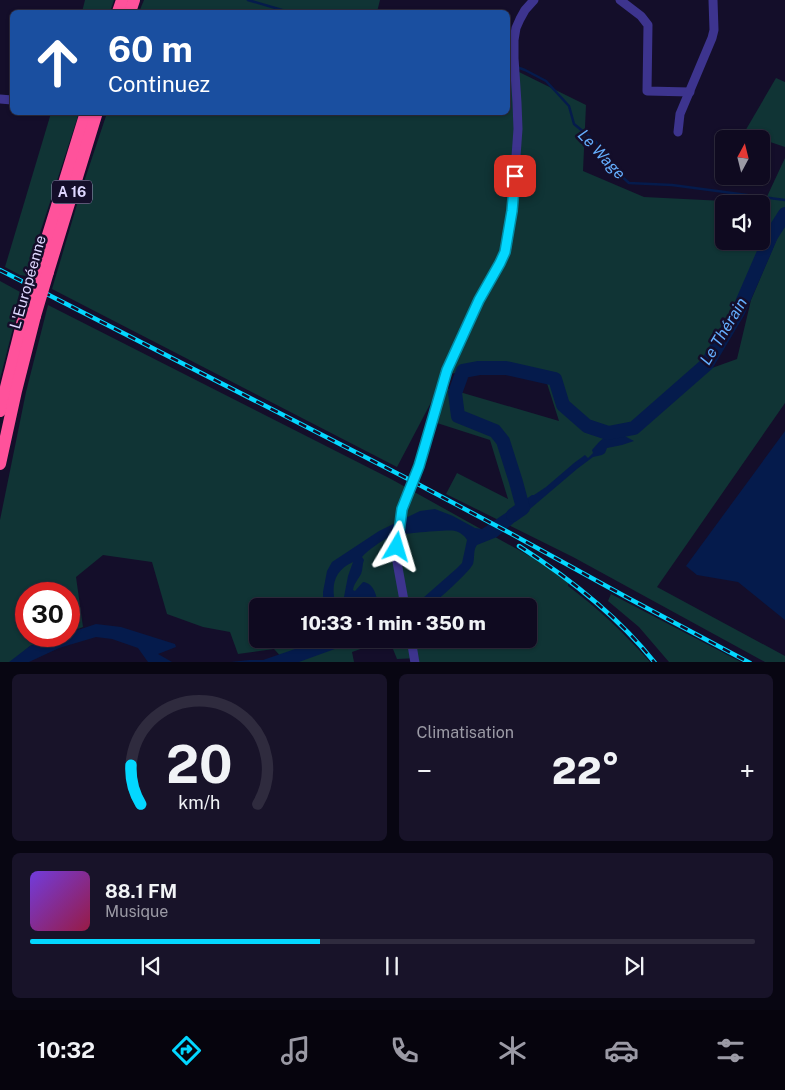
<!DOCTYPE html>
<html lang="fr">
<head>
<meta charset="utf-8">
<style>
  body { margin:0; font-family:"Public Sans",sans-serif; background:#181329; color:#f1f3f6; height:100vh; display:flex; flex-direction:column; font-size:19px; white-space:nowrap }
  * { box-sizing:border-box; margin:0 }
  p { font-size:16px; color:#9b9aa5 }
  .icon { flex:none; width:28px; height:28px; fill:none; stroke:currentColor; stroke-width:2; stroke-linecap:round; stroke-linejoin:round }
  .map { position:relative; height:662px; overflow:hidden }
  .panel { display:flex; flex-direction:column; gap:12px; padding:12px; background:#080612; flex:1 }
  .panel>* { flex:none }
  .banner { position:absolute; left:10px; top:10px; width:500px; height:105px; border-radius:8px; box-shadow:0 1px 4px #0004,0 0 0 1px #2f2b3e; background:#1a4fa0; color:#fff; overflow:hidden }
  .needle { width:32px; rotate:7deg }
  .tools { position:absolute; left:715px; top:130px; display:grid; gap:10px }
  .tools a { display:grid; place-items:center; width:55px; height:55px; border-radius:8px; background:#0f0a20; box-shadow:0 1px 4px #0004,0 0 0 1px #2f2b3e; font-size:25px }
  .speed { position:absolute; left:15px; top:582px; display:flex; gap:10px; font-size:25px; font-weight:700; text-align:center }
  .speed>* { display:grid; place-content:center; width:65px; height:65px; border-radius:50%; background:#0f0a20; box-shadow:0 1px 4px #0004,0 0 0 1px #2f2b3e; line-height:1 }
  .speed .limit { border:8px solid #d22; background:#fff; color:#111 }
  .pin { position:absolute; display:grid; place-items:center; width:42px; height:42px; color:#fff; margin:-21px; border-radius:10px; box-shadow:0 2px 8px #0006 }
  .me { position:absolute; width:55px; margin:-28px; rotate:7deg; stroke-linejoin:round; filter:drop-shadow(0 0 4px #0008) }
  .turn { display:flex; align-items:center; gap:18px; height:105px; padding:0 15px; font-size:22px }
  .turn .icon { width:65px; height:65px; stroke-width:2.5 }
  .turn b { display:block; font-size:35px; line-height:42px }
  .big { font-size:38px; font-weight:800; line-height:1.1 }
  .panel .tile { flex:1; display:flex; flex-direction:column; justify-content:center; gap:8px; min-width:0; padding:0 18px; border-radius:8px; background:#181329 }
  .panel .dial { align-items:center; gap:0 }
  .dial svg { height:130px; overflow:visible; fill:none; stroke:#2f2b3e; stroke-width:7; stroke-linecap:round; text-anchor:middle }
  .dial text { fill:#f1f3f6; stroke:none }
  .song { display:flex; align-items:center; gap:15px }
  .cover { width:60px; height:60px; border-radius:8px; background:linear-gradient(135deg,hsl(260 70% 55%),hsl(340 70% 35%)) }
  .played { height:5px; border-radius:2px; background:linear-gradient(90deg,#03d7ff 40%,#2f2b3e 40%) }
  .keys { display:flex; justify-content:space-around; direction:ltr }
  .heat { display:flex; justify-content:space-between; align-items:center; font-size:28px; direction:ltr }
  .panel .tiles { flex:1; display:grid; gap:12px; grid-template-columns:1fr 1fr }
  .tile:last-child { grid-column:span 2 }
  .trip { position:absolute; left:249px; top:598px; width:288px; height:50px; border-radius:8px; background:#0f0a20; box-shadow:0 1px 4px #0004,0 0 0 1px #2f2b3e; font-weight:800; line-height:50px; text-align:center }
  .menu { display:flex; height:80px; justify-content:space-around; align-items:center; background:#06040d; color:#9b9aa5 }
  .menu .icon { width:35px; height:35px }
  .menu .selected { color:#03d7ff }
  .menu b { font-size:22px; color:#f1f3f6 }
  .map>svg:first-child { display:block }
  .green { fill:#103435; fill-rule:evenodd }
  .water { fill:#051b4c; fill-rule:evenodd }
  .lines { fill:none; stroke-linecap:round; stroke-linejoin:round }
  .stream { stroke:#051b4c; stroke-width:2.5 }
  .river { stroke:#051b4c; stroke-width:14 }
  .minor { stroke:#3d348e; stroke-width:9 }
  .highway { stroke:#ff529b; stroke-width:12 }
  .rail-casing { stroke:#03d7ff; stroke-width:4.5 }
  .rail { stroke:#140e2a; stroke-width:2.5; stroke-dasharray:8; stroke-linecap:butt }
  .highway-bridge { stroke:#ff529b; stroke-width:12 }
  .route-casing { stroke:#028ca6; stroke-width:12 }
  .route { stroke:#03d7ff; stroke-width:9 }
  .labels { text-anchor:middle; stroke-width:5; stroke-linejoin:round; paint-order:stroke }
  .shield { fill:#140e2a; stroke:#a19bbf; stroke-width:1 }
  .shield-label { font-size:14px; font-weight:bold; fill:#ded7ff }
  .street-label { font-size:15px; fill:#ded7ff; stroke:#140e2a }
  .water-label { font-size:16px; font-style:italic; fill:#65afff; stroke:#140e2a }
</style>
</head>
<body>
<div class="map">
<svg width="785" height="663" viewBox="0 0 785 663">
  <rect width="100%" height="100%" fill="#140e2a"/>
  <g class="green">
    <polygon points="85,0 114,0 110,12 82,12"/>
    <polygon points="144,0 380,0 377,12 139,12"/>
    <path d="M508,69L517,71L586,105L583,171L644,197L764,203L785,158V211L712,368L737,359L751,300L779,234L785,226V403L657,587L785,656V662H765L573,557L446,494L457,473L508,499L490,440L437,423L446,388L559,421L545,377L506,368L446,374L397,467L52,289L81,191L107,113L508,112ZM724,204H761V241H724Z"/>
    <polygon points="776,78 785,82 785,147 744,133"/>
    <polygon points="51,113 79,113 26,276 20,275 5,267"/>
    <polygon points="0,281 22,293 0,379"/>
    <path d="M48,305L391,479L542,563L568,582V586C599,609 624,633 650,662H419L418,658L397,659L389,639L352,652L354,662H286L274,649L238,654L230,632L203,627L167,614L152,562L103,555L76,577L83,627L69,632V594H26V636H57L30,646L11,662L0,663V520L26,392ZM258,606H528V639H258Z"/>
    <polygon points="611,594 741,662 669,662 639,627 608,601"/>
  </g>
  <g class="water">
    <path d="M613,430L634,441L622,445L607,448L605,453L602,455L593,457L577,469L497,537L477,545C473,550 475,557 473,564C470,571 437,602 430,605C425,608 416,606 410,606L423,598L456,569L462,563L467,540C465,536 460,532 455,531C449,529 397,534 390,537C382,540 367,551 362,557L364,560C362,565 363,569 361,574C358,580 354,583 353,590L355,591L363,582C374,583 377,596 378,606H325L323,601V592L327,571L332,562L379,531L420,511L435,509L453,516L475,528L482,529L532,495H534L546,487L574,463L585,455L588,458L593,453L592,450L599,442ZM353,562L348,576L343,602L341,605L335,602C331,584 335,570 353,562Z"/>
    <polygon points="785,431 785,620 738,582 697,575 686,566"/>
    <polygon points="96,624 121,627 175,644 176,647 158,654 172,662 148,662 138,648 112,639 96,637 59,648 29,662 9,662 30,646 58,636 69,636 69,633"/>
    <polygon points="322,639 355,639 343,646 299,662 231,662 249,660 263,660 298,648 313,641"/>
  </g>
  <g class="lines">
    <g class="stream">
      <polyline points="248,0 289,12"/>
      <polyline points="508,64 525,70 546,81 569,106 574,124 596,142 604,157 616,171 629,183 672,185 785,200"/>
    </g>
    <polyline class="river" points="513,515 523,508 516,482 503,441 495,431 458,416 455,393 463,371 479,368 506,368 555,379 563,405 587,426 608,433 634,428 707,364 738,312 771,236 785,214"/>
    <g class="minor">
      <polyline points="620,0 641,16 648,25 647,91 690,92"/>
      <polyline points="0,99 12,100"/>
      <polyline points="678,132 680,114 712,38 714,30 713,0"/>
      <polyline points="405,606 397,562 397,540 402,509 420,462 434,413 450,362 479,300 503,257 507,247 512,211 518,129 517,103 514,58 514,40 516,28 520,19 525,10 534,0"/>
      <polyline points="411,639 415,663"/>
    </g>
    <g class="highway">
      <polyline points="118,12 122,0"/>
      <polyline points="130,12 134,0"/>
      <polyline points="39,264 86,112"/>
      <polyline points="48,272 97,112"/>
      <polyline points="0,411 25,312"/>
      <polyline points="0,464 16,391 35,316"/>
    </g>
    <defs>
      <g id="rail">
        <polyline points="0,270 412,481 508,532 628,598 750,663"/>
        <path d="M519,546C569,578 618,616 655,663"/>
      </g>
    </defs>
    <use href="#rail" class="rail-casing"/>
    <use href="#rail" class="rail"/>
    <g class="highway-bridge">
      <polyline points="25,312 39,264"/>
      <polyline points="35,316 48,272"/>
    </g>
  </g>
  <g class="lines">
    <defs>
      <polyline id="route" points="397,547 402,509 419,466 447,370 479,300 500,263 505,252 512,211 515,176"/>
    </defs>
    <use href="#route" class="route-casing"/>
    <use href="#route" class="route"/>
  </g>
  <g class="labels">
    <rect class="shield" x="52" y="180.5" width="40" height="23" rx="4"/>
    <g class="shield-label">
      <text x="72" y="197">A 16</text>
    </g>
    <g class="street-label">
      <text transform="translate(28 282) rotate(-74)" y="5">L'Européenne</text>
    </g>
    <g class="water-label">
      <text transform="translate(602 154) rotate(47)" y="6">Le Wage</text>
      <text transform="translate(723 331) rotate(-59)" y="6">Le Thérain</text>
    </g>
  </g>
</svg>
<div class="tools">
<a><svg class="needle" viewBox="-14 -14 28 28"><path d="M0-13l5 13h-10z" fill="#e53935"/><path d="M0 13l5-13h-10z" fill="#9b9aa5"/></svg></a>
<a><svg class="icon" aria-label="sound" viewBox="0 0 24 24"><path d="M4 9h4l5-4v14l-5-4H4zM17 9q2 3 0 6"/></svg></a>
</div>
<div class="speed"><div class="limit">30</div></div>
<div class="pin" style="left:515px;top:176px;background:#d93025"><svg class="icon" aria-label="arrive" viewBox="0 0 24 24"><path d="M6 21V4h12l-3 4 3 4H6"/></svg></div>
<svg class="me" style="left:397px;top:547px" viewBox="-20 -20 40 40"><path d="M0-17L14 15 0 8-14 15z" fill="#03d7ff" stroke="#fff" stroke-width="4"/></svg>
<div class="trip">10:33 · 1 min · 350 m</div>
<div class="banner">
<div class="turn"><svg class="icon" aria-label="ahead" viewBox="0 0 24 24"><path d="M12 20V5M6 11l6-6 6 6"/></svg><div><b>60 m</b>Continuez</div></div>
</div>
</div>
<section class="panel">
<div class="tiles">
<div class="tile dial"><svg viewBox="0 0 100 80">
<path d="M14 69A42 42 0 1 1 86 69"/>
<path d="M14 69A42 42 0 0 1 8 45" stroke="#03d7ff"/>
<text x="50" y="56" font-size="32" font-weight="700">20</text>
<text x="50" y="72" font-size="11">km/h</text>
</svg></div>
<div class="tile"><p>Climatisation</p>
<div class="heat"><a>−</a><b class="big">22°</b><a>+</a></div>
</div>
<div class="tile">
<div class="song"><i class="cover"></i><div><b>88.1 FM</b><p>Musique</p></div></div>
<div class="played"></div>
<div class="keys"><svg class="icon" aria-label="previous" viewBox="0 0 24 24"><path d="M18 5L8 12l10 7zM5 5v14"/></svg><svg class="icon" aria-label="pause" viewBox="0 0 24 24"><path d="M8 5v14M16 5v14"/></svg><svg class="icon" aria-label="next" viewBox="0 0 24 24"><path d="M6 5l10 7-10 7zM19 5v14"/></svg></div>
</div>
</div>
</section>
<nav class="menu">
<b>10:32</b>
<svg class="icon selected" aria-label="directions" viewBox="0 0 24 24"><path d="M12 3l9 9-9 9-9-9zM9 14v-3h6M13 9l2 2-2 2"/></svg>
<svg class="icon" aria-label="music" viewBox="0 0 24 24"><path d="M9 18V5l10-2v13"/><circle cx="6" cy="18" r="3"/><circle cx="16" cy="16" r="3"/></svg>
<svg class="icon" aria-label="phone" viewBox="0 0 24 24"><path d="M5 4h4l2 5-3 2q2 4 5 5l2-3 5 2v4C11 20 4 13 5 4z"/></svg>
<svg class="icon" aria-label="climate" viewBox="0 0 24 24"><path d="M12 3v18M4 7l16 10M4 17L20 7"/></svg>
<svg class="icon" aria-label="car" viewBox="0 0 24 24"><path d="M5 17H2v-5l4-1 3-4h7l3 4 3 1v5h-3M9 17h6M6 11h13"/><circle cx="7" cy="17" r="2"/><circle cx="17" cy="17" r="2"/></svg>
<svg class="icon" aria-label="filters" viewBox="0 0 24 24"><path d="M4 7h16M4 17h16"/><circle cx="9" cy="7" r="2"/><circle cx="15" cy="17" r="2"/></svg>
</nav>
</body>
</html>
